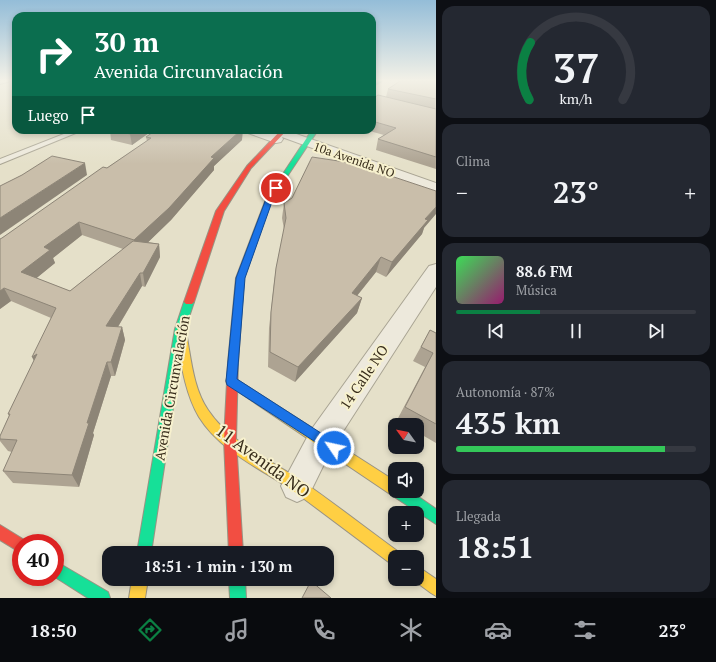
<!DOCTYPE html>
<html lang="es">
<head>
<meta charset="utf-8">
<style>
  body { margin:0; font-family:"PT Serif",serif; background:#242831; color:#f1f3f6; height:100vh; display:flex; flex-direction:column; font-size:15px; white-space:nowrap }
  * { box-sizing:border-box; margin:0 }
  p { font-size:13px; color:#9ea1a6 }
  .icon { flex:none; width:22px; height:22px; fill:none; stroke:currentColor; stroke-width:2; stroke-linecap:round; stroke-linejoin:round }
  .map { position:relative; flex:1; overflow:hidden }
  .drawer { display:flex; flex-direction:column; gap:6px; padding:6px; background:#0d0f14; width:280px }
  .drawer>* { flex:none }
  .banner { position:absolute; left:12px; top:12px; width:364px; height:122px; border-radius:12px; box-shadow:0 2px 6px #0003; background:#0b6e4f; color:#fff; overflow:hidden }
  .needle { width:26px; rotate:303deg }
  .fabs { position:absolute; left:388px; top:418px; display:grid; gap:8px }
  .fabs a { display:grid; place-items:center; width:36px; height:36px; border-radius:8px; background:#171b24; box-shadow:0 2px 6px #0003; font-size:20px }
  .speed { position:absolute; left:12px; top:534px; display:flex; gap:8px; font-size:20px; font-weight:700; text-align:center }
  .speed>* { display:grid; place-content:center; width:52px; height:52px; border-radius:50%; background:#171b24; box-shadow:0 2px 6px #0003; line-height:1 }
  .speed .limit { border:6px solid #d22; background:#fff; color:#111 }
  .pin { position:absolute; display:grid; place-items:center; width:34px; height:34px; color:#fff; margin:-17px; border:2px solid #fff; border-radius:50%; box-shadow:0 1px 4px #0007 }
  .me { position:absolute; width:44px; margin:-22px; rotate:304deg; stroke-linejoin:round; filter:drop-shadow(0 0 3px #0008) }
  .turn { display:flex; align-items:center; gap:14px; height:84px; padding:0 16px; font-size:18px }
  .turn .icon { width:52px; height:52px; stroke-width:2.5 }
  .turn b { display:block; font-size:28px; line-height:34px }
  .then { display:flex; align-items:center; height:38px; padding:0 16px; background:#0003; gap:8px; font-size:15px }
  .big { font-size:30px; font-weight:700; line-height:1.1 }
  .drawer .tile { flex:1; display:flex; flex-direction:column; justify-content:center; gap:6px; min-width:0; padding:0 14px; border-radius:12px; background:#242831 }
  .drawer .dial { align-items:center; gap:0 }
  .dial svg { height:104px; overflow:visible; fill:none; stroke:#363941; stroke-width:7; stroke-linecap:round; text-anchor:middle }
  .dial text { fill:#f1f3f6; stroke:none }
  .song { display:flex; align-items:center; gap:12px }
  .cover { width:48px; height:48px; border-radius:6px; background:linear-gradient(135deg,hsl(130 70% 55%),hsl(320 70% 35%)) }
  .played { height:4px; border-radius:2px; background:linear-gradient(90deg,#0b8043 35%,#363941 35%) }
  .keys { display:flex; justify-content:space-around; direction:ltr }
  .heat { display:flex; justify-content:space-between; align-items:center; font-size:22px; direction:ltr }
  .charge { height:6px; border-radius:3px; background:linear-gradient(90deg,#34c759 87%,#363941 0) }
  .trip { position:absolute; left:102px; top:546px; width:232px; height:40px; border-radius:12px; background:#171b24; box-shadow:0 2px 6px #0003; font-weight:700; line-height:40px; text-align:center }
  .dock { display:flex; height:64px; justify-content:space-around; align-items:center; background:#090b0e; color:#9ea1a6 }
  .dock .icon { width:28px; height:28px }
  .dock .selected { color:#0b8043 }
  .dock b { font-size:18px; color:#f1f3f6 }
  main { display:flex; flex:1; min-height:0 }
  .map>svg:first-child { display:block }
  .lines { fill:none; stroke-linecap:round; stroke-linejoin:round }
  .lane-casing { stroke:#a9a493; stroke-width:2 }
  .street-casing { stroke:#a9a493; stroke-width:2 }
  .fast-casing { stroke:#999383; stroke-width:2 }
  .slow-casing { stroke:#999383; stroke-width:2 }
  .jam-casing { stroke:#999383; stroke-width:2 }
  .lane { fill:#ede9dc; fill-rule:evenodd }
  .street { fill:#ede9dc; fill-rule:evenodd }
  .fast { fill:#16e098; fill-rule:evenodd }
  .slow { fill:#ffcf43; fill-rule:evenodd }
  .jam { fill:#f24e42; fill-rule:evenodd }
  .wall { fill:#ada392; fill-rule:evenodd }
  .shaded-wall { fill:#8d8577 }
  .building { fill:#c9beaa; stroke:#8d8577 }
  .route { fill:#1a73e8; stroke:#114b97 }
  .labels { text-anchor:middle; stroke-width:4; stroke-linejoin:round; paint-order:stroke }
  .far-street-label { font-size:12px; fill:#382d1b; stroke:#f7f1ce }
  .street-label { font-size:14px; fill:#382d1b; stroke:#f7f1ce }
  .near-street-label { font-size:17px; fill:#382d1b; stroke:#f7f1ce }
</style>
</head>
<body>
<main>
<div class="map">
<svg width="436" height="598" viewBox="0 0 436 598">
  <rect width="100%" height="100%" fill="#e5e0c9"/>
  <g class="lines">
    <defs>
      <g id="lane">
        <polygon points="0,81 10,81 0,84"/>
        <polygon points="74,130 83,130 0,164 0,159"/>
      </g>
      <g id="street">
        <polygon points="247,130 285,130 436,183 436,193 282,137 283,139 281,142 276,143 248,133"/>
        <polygon points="436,264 436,287 331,450 308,497 297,502 286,497 281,486 311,430 429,266"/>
      </g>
      <g id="fast">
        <polygon points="378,81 382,81 372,87 372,84"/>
        <polygon points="312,130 318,130 278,190 274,190 273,189"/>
        <polygon points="189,299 194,302 185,329 151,553 137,553 175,329 184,302"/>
        <polygon points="393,486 395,486 395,491 410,491 436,509 436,524 393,496 391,491"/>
        <polygon points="55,561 108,592 110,598 88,598 55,577"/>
        <polygon points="229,579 245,579 246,598 230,598"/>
      </g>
      <g id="slow">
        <polygon points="276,187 279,189 272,199 244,278 238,363 237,366 233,367 229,366 228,363 236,278 266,199 274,188"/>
        <path d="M181,328L184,329L186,332C191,358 193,388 208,410C230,443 270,460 302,481C335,504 367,529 400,553L402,557H395V565L390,563C357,539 325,514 292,490C261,469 220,451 199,417C184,391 181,361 176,332L178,329Z"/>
        <polygon points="231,376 395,481 395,491 401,491 400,494 395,496 390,494 227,384 226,381 227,378"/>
        <polygon points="417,566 436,579 436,596 431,593 412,579 417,579"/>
        <polygon points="132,579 148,579 145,598 129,598"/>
      </g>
      <g id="jam">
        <polygon points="281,130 287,130 251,168 224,211 194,302 192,304 186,304 184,302 216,211 247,166"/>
        <polygon points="233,359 237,360 238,363 236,440 243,553 229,553 224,440 228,363 229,360"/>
        <polygon points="0,525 26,541 27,543 21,543 21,553 0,540"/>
      </g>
    </defs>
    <use href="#lane" class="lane-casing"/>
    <use href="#street" class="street-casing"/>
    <use href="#fast" class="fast-casing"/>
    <use href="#slow" class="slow-casing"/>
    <use href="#jam" class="jam-casing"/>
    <use href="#lane" class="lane"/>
    <use href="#street" class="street"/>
    <use href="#fast" class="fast"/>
    <use href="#slow" class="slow"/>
    <use href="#jam" class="jam"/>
  </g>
  <g class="wall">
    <polygon points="436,81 436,169 376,150 378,139 384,135 366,130 372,130 372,99 386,97 388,89"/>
    <polygon points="110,130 153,130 132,145 111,140"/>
    <path d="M146,137L242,140L214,166V170L171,220L148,242L159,244L160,257L145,287L142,286L118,327H122L125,340L115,376H111L93,433L94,435L79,487L13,483L3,471L12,452L8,451L0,441V436L9,416L8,414L34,361L51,318L11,301L0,309L2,238L107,168L147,141ZM82,235L123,249L70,291L36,278L55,263L53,258Z"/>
    <polygon points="284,203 424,228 422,234 386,277 376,272 357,296 362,298 357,313 295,382 268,367 269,328 274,283 276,268 284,229 282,218"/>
    <polygon points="430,330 436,333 436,443 417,432 417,425 406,425 397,420 425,367 413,361"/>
  </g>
  <g class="shaded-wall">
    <polygon points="136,130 153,130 132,145 130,134"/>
    <polygon points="241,130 243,130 242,140 214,166 214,170 171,220 136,254 134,240 211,157"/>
    <polygon points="85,163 87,175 0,235 0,218"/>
    <polygon points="436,207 436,214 424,228 422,234 386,277 392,262 425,219"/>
    <polygon points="79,222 82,235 53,258 55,263 27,286 21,272 44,247"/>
    <polygon points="159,244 160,257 145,287 143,273"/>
    <polygon points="381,257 376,272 347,308 352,293"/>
    <polygon points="140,273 142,286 110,340 106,326"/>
    <polygon points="4,288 11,301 0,309 0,291"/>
    <polygon points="362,298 357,313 295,382 298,367"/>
    <polygon points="122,327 125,340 115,376 111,362"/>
    <polygon points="37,354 39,371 32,357"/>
    <polygon points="107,362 111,376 93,433 94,435 79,487 72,475 87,423"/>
  </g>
  <g class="building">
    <polygon points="400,81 436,81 436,99 388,89"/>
    <polygon points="378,95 436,109 436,157 378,139 396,128 372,121 372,99"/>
    <polygon points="113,130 136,130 130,134"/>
    <polygon points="156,130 241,130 211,157 214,158 169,208 134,240 79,222 44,247 50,250 21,272 70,291 133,241 159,244 143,273 140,273 106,326 122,327 111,362 107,362 87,423 89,423 72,475 3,471 17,440 0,439 0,436 10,414 8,414 37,354 32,357 56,308 4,288 0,291 0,239 2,238 103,167 107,168 151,138 146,137"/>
    <polygon points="52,156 85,163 0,218 0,186 22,175"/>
    <polygon points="312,157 352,163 436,191 436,207 425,219 428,220 392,262 381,257 352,293 362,298 298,367 270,352 271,312 276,268 286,218 284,203 292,198"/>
    <polygon points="430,330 436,333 436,424 405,407 433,353 421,347"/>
    <polygon points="311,581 331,598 302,598"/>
  </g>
  <linearGradient id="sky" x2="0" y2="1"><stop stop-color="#94bdd8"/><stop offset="0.49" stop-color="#f3f1e7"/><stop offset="1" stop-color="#f3f1e7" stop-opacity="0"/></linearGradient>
  <rect width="436" height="164" fill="url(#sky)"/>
  <polygon class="route" points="274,186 280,188 273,199 245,278 237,379 338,444 340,448 338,452 334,454 227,385 226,381 236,278 266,199"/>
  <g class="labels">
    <g class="far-street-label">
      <text transform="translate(354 160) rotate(19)" y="4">10a Avenida NO</text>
    </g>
    <g class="street-label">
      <text transform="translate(364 377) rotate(-56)" y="5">14 Calle NO</text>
      <text transform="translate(172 388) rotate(-80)" y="5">Avenida Circunvalación</text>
    </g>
    <g class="near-street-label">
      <text transform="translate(263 461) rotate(36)" y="6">11 Avenida NO</text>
    </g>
  </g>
</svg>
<div class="fabs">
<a><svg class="needle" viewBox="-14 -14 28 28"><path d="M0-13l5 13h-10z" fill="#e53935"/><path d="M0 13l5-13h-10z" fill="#9ea1a6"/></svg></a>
<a><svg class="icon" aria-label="sound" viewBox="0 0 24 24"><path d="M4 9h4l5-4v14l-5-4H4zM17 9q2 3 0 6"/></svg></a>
<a>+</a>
<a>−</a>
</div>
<div class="speed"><div class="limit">40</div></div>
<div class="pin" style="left:276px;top:188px;background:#d93025"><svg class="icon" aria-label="arrive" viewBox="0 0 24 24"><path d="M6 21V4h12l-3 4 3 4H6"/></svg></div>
<svg class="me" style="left:334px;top:448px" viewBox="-20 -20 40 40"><circle r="17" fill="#1a73e8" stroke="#fff" stroke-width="3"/><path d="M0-11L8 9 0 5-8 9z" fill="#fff"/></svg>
<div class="trip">18:51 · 1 min · 130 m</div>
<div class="banner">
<div class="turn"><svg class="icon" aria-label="right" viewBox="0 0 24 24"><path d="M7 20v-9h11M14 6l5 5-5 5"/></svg><div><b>30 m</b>Avenida Circunvalación</div></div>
<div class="then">Luego<svg class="icon" aria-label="arrive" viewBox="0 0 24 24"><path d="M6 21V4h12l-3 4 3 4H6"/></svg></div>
</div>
</div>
<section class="drawer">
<div class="tile dial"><svg viewBox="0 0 100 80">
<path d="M14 69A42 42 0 1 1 86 69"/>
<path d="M14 69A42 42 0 0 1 15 25" stroke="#0b8043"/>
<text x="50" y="56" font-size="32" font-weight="700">37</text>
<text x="50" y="72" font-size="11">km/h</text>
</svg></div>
<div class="tile"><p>Clima</p>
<div class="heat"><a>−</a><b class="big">23°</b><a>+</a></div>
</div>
<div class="tile">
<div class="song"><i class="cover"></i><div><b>88.6 FM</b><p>Música</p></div></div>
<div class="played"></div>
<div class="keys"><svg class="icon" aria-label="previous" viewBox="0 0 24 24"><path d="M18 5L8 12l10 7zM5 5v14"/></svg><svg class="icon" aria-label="pause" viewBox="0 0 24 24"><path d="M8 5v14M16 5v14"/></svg><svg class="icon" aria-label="next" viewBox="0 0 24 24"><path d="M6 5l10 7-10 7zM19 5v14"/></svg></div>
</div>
<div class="tile"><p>Autonomía · 87%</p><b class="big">435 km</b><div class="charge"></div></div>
<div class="tile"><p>Llegada</p><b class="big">18:51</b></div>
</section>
</main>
<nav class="dock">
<b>18:50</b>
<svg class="icon selected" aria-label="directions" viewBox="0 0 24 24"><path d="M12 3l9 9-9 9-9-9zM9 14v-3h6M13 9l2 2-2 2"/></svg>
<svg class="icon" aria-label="music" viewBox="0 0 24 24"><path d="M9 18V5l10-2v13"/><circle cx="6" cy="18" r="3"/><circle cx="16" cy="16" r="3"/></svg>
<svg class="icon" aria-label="phone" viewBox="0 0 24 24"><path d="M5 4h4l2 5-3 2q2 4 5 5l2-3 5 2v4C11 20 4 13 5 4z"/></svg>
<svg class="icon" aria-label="climate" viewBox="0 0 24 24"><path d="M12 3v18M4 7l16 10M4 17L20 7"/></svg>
<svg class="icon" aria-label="car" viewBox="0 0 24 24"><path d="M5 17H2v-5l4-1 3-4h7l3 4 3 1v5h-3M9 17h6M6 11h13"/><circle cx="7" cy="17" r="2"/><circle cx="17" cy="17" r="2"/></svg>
<svg class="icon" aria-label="filters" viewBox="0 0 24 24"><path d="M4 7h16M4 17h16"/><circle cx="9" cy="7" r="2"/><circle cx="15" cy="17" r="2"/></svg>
<b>23°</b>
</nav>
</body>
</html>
